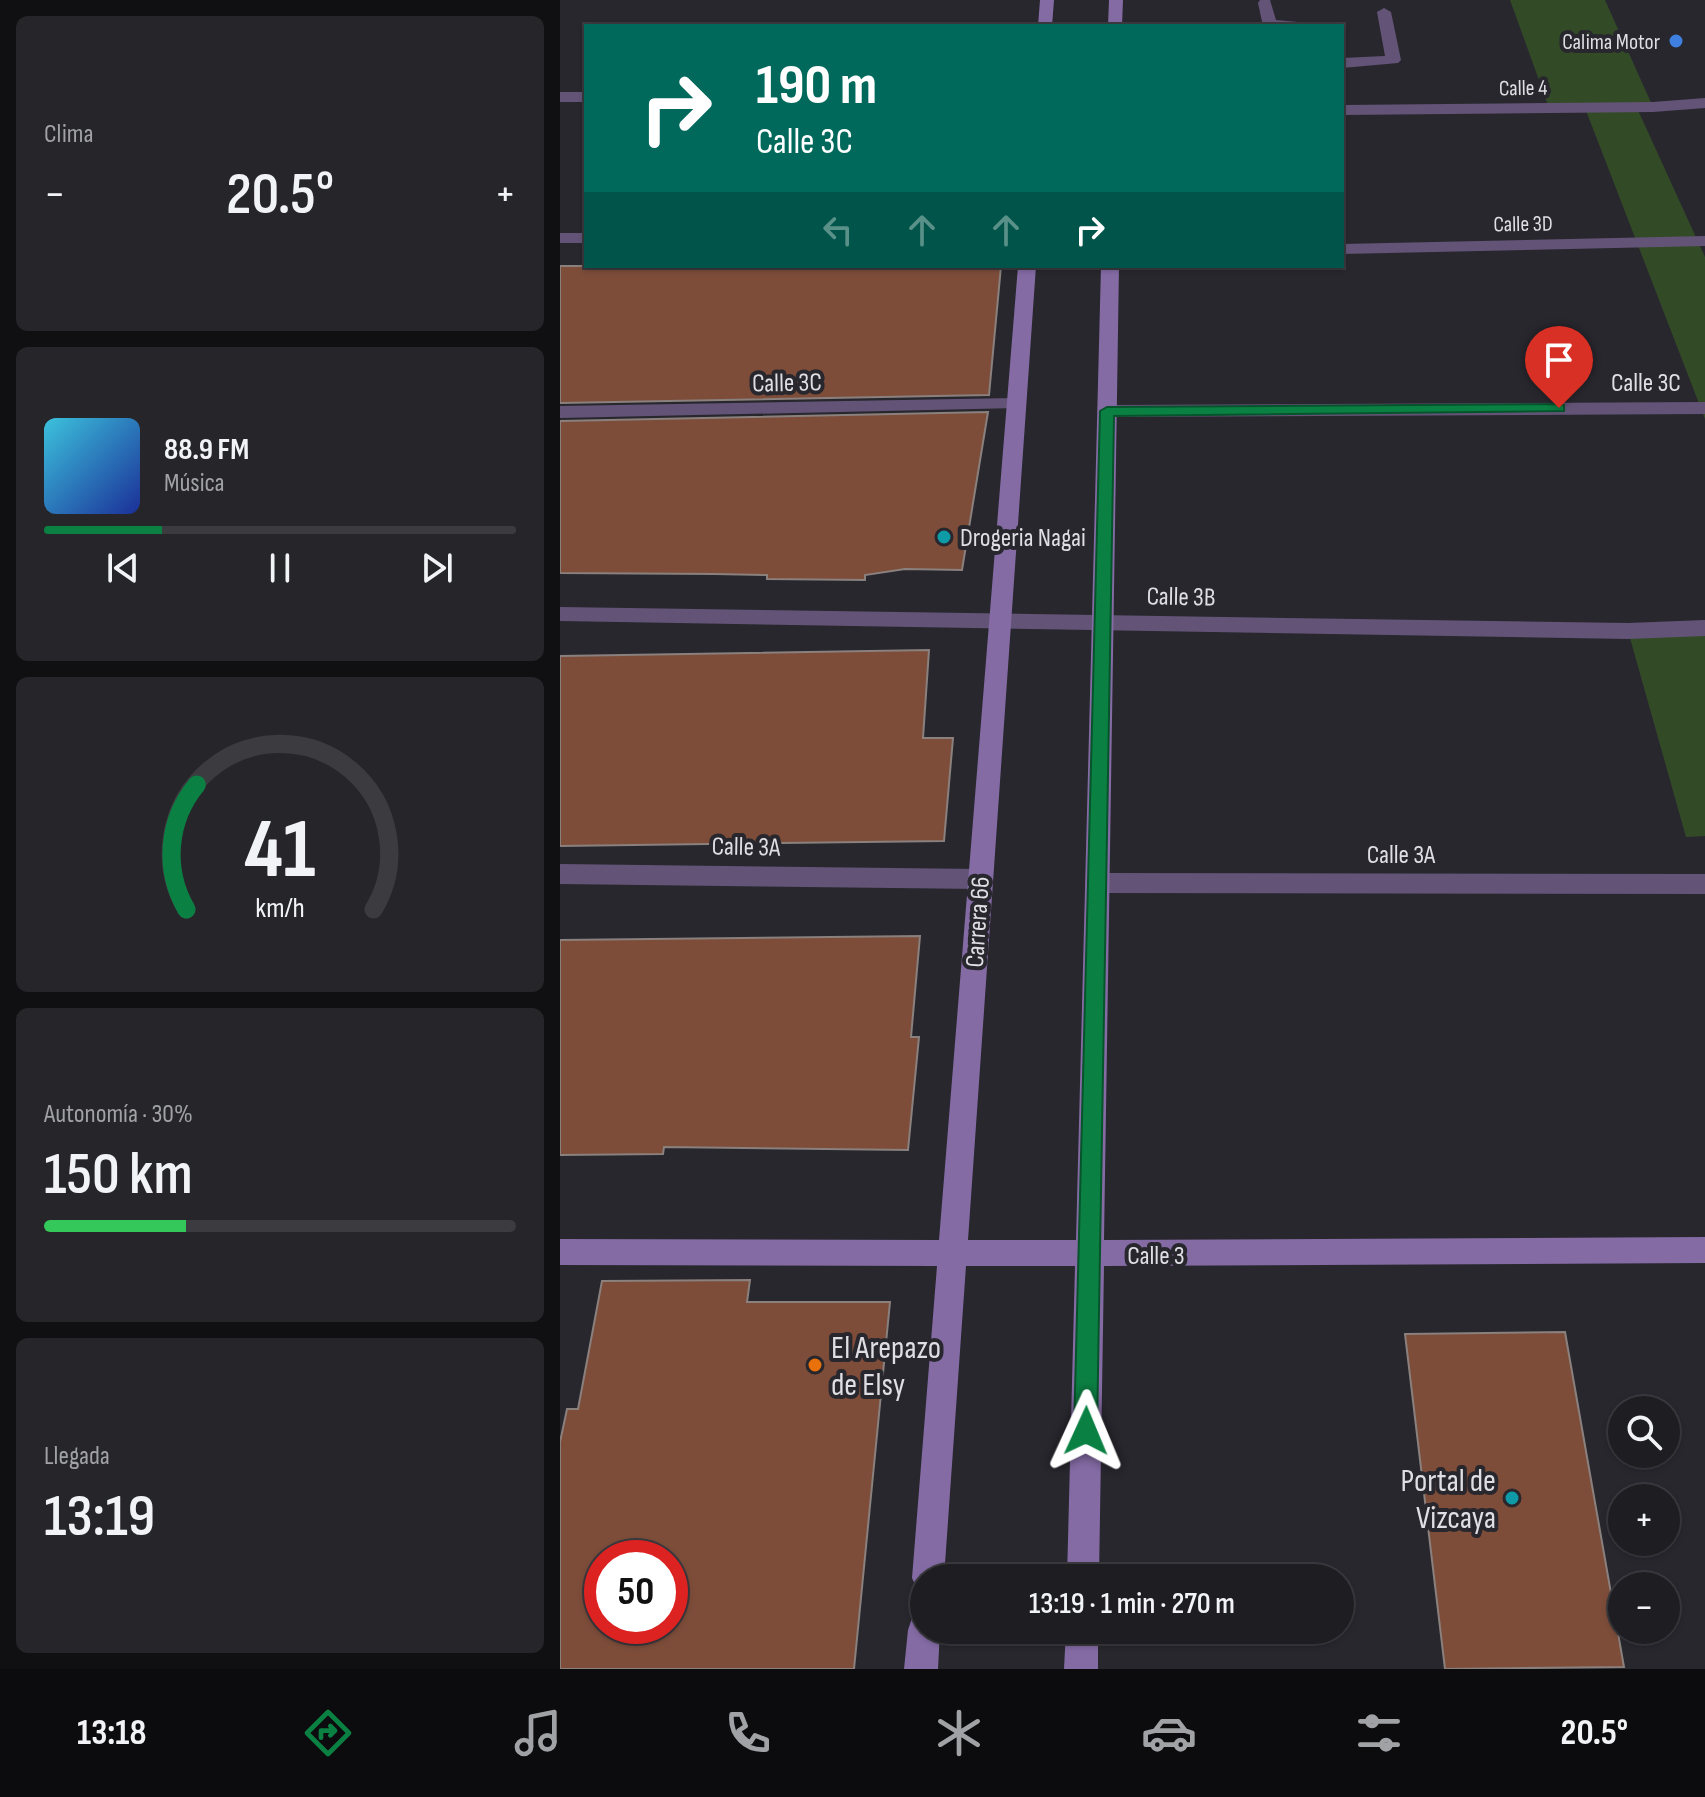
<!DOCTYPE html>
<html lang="es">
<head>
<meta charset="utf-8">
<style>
  body { margin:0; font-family:"Sofia Sans Condensed",sans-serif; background:#26262a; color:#f1f3f6; height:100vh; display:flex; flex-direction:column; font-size:30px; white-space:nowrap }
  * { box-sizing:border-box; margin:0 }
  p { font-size:26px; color:#a1a2a5 }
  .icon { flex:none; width:44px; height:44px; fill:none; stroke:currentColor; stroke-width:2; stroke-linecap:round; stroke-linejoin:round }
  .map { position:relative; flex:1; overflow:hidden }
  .sheet { display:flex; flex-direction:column; gap:16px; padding:16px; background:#101013; width:560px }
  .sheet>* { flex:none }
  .hud { position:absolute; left:24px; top:24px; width:760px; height:244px; border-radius:0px; box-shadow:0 2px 6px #0004,0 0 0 2px #3c3b40; background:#00695c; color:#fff; overflow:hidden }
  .buttons { position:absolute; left:1048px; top:1396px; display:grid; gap:16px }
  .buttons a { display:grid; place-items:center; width:72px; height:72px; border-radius:50%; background:#1e1d22; box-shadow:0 2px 6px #0004,0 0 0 2px #3c3b40; font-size:40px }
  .speed { position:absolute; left:24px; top:1540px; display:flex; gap:16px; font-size:40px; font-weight:700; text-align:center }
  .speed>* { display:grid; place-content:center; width:104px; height:104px; border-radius:50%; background:#1e1d22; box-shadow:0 2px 6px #0004,0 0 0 2px #3c3b40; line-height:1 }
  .speed .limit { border:12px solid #d22; background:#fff; color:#111 }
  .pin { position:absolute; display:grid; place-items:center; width:68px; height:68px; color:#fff; margin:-82px -34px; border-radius:50% 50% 50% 0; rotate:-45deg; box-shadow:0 0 8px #0007 }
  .pin .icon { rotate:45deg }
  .me { position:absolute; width:88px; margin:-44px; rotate:1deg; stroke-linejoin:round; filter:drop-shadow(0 0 6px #0008) }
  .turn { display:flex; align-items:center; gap:28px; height:168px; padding:0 40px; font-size:36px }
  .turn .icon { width:104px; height:104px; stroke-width:2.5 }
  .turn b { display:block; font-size:56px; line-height:68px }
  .lanes { display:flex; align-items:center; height:76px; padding:0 40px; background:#0003; justify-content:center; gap:40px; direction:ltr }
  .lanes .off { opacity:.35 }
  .big { font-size:60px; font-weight:600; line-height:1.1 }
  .sheet .widget { flex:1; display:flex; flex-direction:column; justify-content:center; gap:12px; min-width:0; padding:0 28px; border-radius:12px; background:#26262a }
  .sheet .dial { align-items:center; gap:0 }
  .dial svg { height:208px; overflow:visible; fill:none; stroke:#3c3b40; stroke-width:7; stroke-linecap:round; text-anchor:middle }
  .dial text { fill:#f1f3f6; stroke:none }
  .song { display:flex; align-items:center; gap:24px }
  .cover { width:96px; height:96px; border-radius:12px; background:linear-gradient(135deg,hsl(190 70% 55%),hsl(230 70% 35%)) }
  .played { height:8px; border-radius:4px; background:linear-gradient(90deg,#0b8043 25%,#3c3b40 25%) }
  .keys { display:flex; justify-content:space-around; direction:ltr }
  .heat { display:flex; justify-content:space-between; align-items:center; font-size:44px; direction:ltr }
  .charge { height:12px; border-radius:6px; background:linear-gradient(90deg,#34c759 30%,#3c3b40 0) }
  .trip { position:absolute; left:350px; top:1564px; width:444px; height:80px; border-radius:40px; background:#1e1d22; box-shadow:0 2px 6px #0004,0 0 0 2px #3c3b40; font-weight:600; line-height:80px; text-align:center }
  .dock { display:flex; height:128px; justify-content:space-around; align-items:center; background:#0c0c0e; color:#a1a2a5 }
  .dock .icon { width:56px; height:56px }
  .dock .active { color:#0b8043 }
  .dock b { font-size:36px; color:#f1f3f6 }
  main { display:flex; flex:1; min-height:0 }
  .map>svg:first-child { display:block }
  .green { fill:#334a27 }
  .building { fill:#7d4d3a; stroke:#8a807d; stroke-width:2; fill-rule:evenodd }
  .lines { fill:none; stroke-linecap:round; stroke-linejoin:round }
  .lane { fill:#635477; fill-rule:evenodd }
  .street { fill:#635477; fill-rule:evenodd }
  .secondary { fill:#846ba4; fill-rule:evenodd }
  .route { fill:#0b8043; stroke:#07532c; stroke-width:2 }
  .shop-dot { fill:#3f7fe0; stroke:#28272e; stroke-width:3 }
  .culture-dot { fill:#0f9aa8; stroke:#28272e; stroke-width:3 }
  .food-dot { fill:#e8710a; stroke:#28272e; stroke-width:3 }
  .labels { text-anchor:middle; stroke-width:8; stroke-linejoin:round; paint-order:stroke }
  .far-poi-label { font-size:22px; fill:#dedee3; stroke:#28272e; text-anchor:end }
  .far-street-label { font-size:22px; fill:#dedee3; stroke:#28272e }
  .street-label { font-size:26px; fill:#dedee3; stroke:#28272e }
  .poi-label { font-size:26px; fill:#dedee3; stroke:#28272e; text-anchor:start }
  .near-poi-label { font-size:32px; fill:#dedee3; stroke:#28272e; text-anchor:start }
</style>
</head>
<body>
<main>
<section class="sheet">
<div class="widget"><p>Clima</p>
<div class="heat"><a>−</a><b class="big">20.5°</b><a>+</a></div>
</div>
<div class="widget">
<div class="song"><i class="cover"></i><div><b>88.9 FM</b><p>Música</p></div></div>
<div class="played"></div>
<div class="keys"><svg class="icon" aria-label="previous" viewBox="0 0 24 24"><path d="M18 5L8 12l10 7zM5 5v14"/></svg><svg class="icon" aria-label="pause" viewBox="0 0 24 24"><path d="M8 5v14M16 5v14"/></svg><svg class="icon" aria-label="next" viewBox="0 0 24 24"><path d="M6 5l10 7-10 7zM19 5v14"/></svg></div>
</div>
<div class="widget dial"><svg viewBox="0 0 100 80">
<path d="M14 69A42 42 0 1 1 86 69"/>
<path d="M14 69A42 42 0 0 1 18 21" stroke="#0b8043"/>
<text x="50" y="56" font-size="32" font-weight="700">41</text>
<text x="50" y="72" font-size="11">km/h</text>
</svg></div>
<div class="widget"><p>Autonomía · 30%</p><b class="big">150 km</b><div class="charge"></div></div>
<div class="widget"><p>Llegada</p><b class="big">13:19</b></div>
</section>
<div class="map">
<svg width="1145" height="1669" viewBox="0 0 1145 1669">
  <rect width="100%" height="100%" fill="#28272e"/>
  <g class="green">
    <polygon points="950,0 1045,0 1093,107 1077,108 1145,257 1145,419 1025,108 989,108"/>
    <polygon points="1145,628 1145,836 1126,837 1068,631"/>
  </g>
  <g class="building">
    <polygon points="0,266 441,266 429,395 0,403"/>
    <polygon points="428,412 402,570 345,569 305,575 305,580 207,579 207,575 154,574 0,573 0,421"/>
    <polygon points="369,650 363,738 393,738 384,841 0,846 0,656"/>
    <polygon points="360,936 351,1037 359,1037 348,1150 104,1147 103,1154 0,1155 0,940"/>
    <path d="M190,1280L187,1302H330L294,1669H0V1442L7,1409H18L42,1281ZM42,1558H110V1626H42Z"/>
    <polygon points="1005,1332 1064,1667 885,1669 845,1334"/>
  </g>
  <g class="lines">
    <g class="lane">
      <polygon points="700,0 710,0 716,20 738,22 745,26 703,26 698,3"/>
      <polygon points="824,8 831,12 841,60 838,63 782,68 782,58 825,56 817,12"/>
    </g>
    <g class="street">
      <rect x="0" y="92" width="26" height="10"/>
      <polygon points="1145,98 1145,108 1093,112 782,115 782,105 1093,102"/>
      <rect x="0" y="233" width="26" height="10"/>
      <polygon points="1145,236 1145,246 782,254 782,244"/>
      <polygon points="455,398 462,400 465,404 462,408 0,418 0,406"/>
      <polygon points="1145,402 1145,414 547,417 537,411 547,405"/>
      <polygon points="0,607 1068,623 1145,620 1145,636 1068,639 0,621"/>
      <polygon points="0,864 420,869 429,872 432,879 429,886 420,889 0,884"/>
      <polygon points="537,873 1145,874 1145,894 537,893 528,890 525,883 528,876"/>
    </g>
    <g class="secondary">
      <polygon points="480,0 494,0 492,26 478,26"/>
      <polygon points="549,0 563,0 562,26 548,26"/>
      <polygon points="458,266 476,266 408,1240 516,1240 541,266 559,266 544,1240 1145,1237 1145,1263 544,1266 539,1578 507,1578 515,1266 406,1266 384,1578 364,1578 364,1593 357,1589 352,1578 377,1266 0,1265 0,1239 379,1240"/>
      <polygon points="364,1614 364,1630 380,1630 378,1669 344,1669 348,1630 352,1618"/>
      <polygon points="506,1630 538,1630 538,1669 504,1669"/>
    </g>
  </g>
  <polygon class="route" points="999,404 1004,405 1004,411 554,416 537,1431 534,1439 526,1442 518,1439 514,1431 540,411 547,407"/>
  <circle class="shop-dot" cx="1116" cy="41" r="8"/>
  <g class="culture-dot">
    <circle cx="384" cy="537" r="8"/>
    <circle cx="952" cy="1498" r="8"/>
  </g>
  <circle class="food-dot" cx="255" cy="1365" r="8"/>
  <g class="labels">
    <g class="far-poi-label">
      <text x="1100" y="49">Calima Motor</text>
    </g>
    <g class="far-street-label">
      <text transform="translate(963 87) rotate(-1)" y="8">Calle 4</text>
      <text transform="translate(963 223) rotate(-1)" y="8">Calle 3D</text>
    </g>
    <g class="street-label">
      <text transform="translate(227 382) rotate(-1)" y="9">Calle 3C</text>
      <text x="1086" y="391">Calle 3C</text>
      <text transform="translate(621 596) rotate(1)" y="9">Calle 3B</text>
      <text transform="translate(186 846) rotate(1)" y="9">Calle 3A</text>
      <text x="841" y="863">Calle 3A</text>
      <text transform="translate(417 922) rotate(-86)" y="9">Carrera 66</text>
      <text x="596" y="1264">Calle 3</text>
    </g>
    <g class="poi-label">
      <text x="400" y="546">Drogeria Nagai</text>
    </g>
    <g class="near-poi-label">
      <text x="271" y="1358">El Arepazo<tspan x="271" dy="37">de Elsy</tspan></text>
      <text x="936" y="1491" text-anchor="end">Portal de<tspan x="936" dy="37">Vizcaya</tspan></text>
    </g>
  </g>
</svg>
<div class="buttons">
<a><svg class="icon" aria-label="search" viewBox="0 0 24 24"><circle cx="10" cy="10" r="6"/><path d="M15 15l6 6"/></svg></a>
<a>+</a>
<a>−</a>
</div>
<div class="speed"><div class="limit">50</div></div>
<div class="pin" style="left:999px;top:408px;background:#d93025"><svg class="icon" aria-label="arrive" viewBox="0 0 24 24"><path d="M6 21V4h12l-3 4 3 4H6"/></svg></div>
<svg class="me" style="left:526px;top:1431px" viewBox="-20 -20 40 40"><path d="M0-17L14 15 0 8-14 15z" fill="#0b8043" stroke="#fff" stroke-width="4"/></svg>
<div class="trip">13:19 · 1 min · 270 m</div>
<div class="hud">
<div class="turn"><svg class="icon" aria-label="right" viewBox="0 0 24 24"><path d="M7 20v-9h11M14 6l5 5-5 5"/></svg><div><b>190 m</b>Calle 3C</div></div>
<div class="lanes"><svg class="icon off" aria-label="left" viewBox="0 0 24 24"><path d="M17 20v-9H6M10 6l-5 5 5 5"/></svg><svg class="icon off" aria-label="ahead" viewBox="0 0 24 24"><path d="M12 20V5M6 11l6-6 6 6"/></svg><svg class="icon off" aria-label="ahead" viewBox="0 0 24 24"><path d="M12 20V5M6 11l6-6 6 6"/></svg><svg class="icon" aria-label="right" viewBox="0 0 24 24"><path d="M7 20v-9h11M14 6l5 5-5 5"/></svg></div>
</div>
</div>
</main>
<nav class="dock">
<b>13:18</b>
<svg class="icon active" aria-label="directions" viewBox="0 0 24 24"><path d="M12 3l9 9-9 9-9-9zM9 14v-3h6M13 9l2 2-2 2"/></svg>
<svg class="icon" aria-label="music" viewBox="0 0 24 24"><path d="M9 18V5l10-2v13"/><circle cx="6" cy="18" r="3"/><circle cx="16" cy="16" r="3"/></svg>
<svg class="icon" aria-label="phone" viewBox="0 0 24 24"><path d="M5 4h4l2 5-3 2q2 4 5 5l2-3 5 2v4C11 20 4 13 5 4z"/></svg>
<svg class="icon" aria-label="climate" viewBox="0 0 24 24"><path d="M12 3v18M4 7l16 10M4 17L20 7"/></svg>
<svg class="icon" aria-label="car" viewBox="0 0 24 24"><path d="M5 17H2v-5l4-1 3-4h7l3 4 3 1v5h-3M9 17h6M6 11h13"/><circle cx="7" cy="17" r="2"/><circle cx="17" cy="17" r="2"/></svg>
<svg class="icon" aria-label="filters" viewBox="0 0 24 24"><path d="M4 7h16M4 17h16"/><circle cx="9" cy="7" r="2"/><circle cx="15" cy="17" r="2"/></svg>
<b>20.5°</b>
</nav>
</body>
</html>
